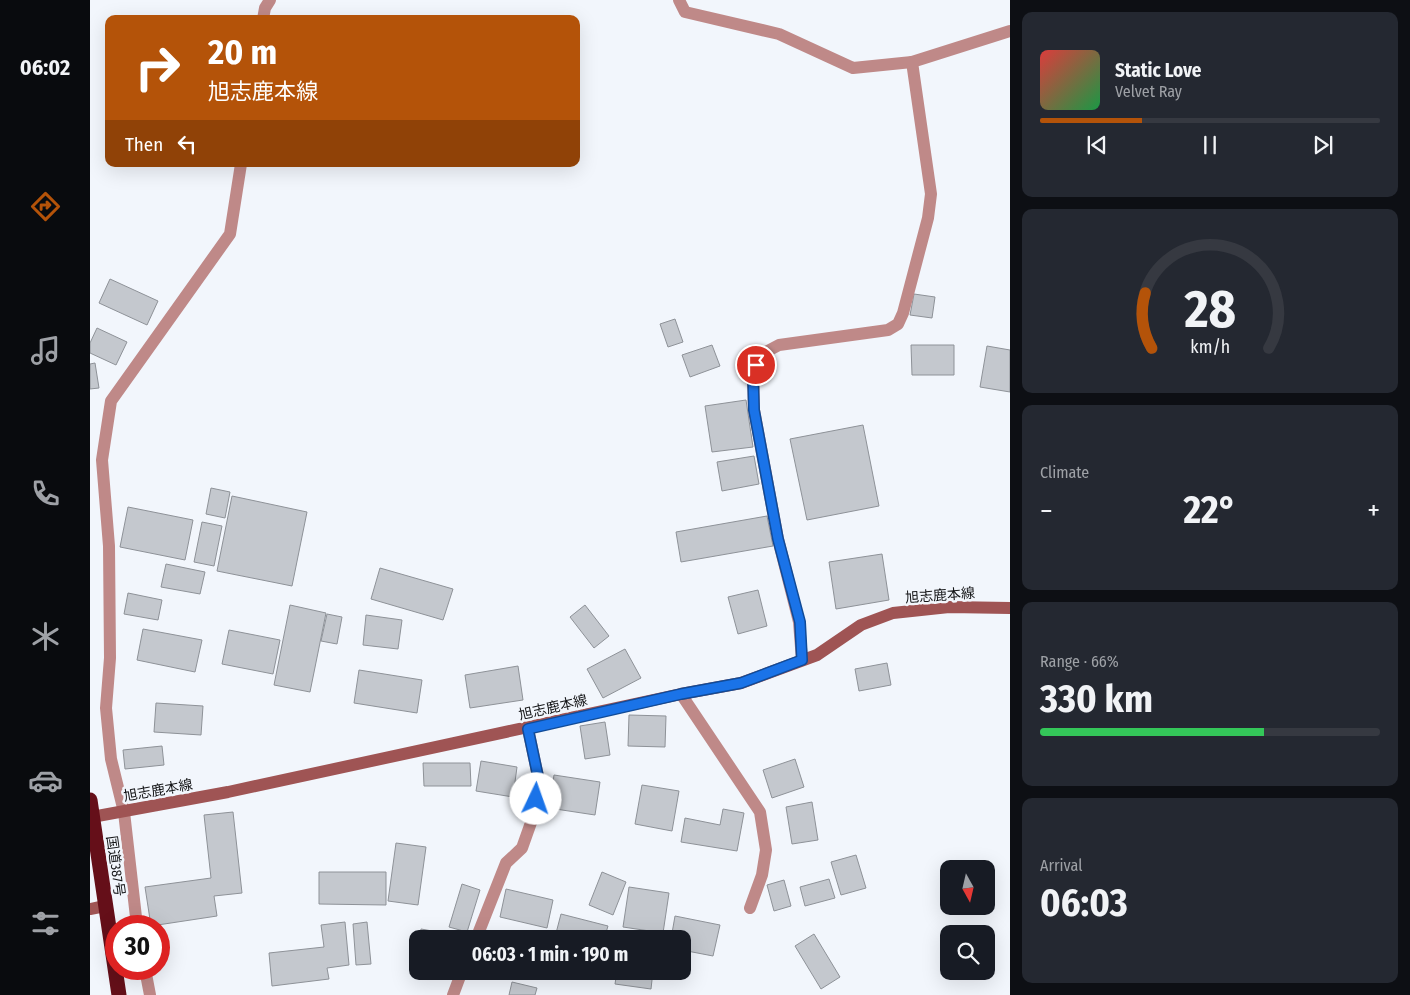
<!DOCTYPE html>
<html lang="en">
<head>
<meta charset="utf-8">
<style>
  body { margin:0; font-family:"Fira Sans Condensed","Noto Sans JP",sans-serif; background:#242831; color:#f1f3f6; height:100vh; display:flex; flex-direction:column; font-size:19px; white-space:nowrap }
  * { box-sizing:border-box; margin:0 }
  p { font-size:16px; color:#9ea1a6 }
  .icon { flex:none; width:28px; height:28px; fill:none; stroke:currentColor; stroke-width:2; stroke-linecap:round; stroke-linejoin:round }
  .map { position:relative; flex:1; overflow:hidden }
  .side { display:flex; flex-direction:column; gap:12px; padding:12px; background:#0d0f14; width:400px }
  .side>* { flex:none }
  .banner { position:absolute; left:15px; top:15px; width:475px; height:152px; border-radius:10px; box-shadow:0 5px 20px #0002; background:#b45309; color:#fff; overflow:hidden }
  .needle { width:32px; rotate:172deg }
  .buttons { position:absolute; left:850px; top:860px; display:grid; gap:10px }
  .buttons a { display:grid; place-items:center; width:55px; height:55px; border-radius:10px; background:#171b24; box-shadow:0 5px 20px #0002; font-size:25px }
  .speed { position:absolute; left:15px; top:915px; display:flex; gap:10px; font-size:25px; font-weight:700; text-align:center }
  .speed>* { display:grid; place-content:center; width:65px; height:65px; border-radius:50%; background:#171b24; box-shadow:0 5px 20px #0002; line-height:1 }
  .speed .limit { border:8px solid #d22; background:#fff; color:#111 }
  .pin { position:absolute; display:grid; place-items:center; width:42px; height:42px; color:#fff; margin:-21px; border:2px solid #fff; border-radius:50%; box-shadow:0 1px 5px #0007 }
  .me { position:absolute; width:55px; margin:-28px; rotate:3deg; stroke-linejoin:round; filter:drop-shadow(0 0 4px #0008) }
  .turn { display:flex; align-items:center; gap:18px; height:105px; padding:0 20px; font-size:22px }
  .turn .icon { width:65px; height:65px; stroke-width:2.5 }
  .turn b { display:block; font-size:35px; line-height:42px }
  .then { display:flex; align-items:center; height:48px; padding:0 20px; background:#0003; gap:10px; font-size:19px }
  .big { font-size:38px; font-weight:700; line-height:1.1 }
  .side .tile { flex:1; display:flex; flex-direction:column; justify-content:center; gap:8px; min-width:0; padding:0 18px; border-radius:10px; background:#242831 }
  .side .dial { align-items:center; gap:0 }
  .dial svg { height:130px; overflow:visible; fill:none; stroke:#363941; stroke-width:7; stroke-linecap:round; text-anchor:middle }
  .dial text { fill:#f1f3f6; stroke:none }
  .song { display:flex; align-items:center; gap:15px }
  .cover { width:60px; height:60px; border-radius:8px; background:linear-gradient(135deg,hsl(0 70% 55%),hsl(140 70% 35%)) }
  .played { height:5px; border-radius:2px; background:linear-gradient(90deg,#b45309 30%,#363941 30%) }
  .keys { display:flex; justify-content:space-around; direction:ltr }
  .heat { display:flex; justify-content:space-between; align-items:center; font-size:28px; direction:ltr }
  .charge { height:8px; border-radius:4px; background:linear-gradient(90deg,#34c759 66%,#363941 0) }
  .trip { position:absolute; left:319px; top:930px; width:282px; height:50px; border-radius:10px; background:#171b24; box-shadow:0 5px 20px #0002; font-weight:700; line-height:50px; text-align:center }
  main { display:flex; flex:1; min-height:0 }
  .tab-bar { display:flex; flex-direction:column; width:90px; justify-content:space-around; align-items:center; background:#090b0e; color:#9ea1a6 }
  .tab-bar .icon { width:35px; height:35px }
  .tab-bar .on { color:#b45309 }
  .tab-bar b { font-size:22px; color:#f1f3f6 }
  .map>svg:first-child { display:block }
  .building { fill:#c4c8ce; stroke:#8e9298 }
  .lines { fill:none; stroke-linecap:round; stroke-linejoin:round }
  .street { stroke:#bf8988; stroke-width:12 }
  .secondary { stroke:#9f5454; stroke-width:12 }
  .highway { stroke:#650f19; stroke-width:15 }
  .route-casing { stroke:#114b97; stroke-width:12 }
  .route { stroke:#1a73e8; stroke-width:9 }
  .labels { text-anchor:middle; stroke-width:5; stroke-linejoin:round; paint-order:stroke }
  .street-label { font-size:14px; fill:#141517; stroke:#f2f6fc }
</style>
</head>
<body>
<main>
<nav class="tab-bar">
<b>06:02</b>
<svg class="icon on" aria-label="directions" viewBox="0 0 24 24"><path d="M12 3l9 9-9 9-9-9zM9 14v-3h6M13 9l2 2-2 2"/></svg>
<svg class="icon" aria-label="music" viewBox="0 0 24 24"><path d="M9 18V5l10-2v13"/><circle cx="6" cy="18" r="3"/><circle cx="16" cy="16" r="3"/></svg>
<svg class="icon" aria-label="phone" viewBox="0 0 24 24"><path d="M5 4h4l2 5-3 2q2 4 5 5l2-3 5 2v4C11 20 4 13 5 4z"/></svg>
<svg class="icon" aria-label="climate" viewBox="0 0 24 24"><path d="M12 3v18M4 7l16 10M4 17L20 7"/></svg>
<svg class="icon" aria-label="car" viewBox="0 0 24 24"><path d="M5 17H2v-5l4-1 3-4h7l3 4 3 1v5h-3M9 17h6M6 11h13"/><circle cx="7" cy="17" r="2"/><circle cx="17" cy="17" r="2"/></svg>
<svg class="icon" aria-label="filters" viewBox="0 0 24 24"><path d="M4 7h16M4 17h16"/><circle cx="9" cy="7" r="2"/><circle cx="15" cy="17" r="2"/></svg>
</nav>
<div class="map">
<svg width="920" height="995" viewBox="0 0 920 995">
  <rect width="100%" height="100%" fill="#f2f6fc"/>
  <g class="building">
    <polygon points="20,279 68,301 57,325 9,303"/>
    <polygon points="824,294 845,297 842,318 820,315"/>
    <polygon points="585,319 593,342 578,347 570,324"/>
    <polygon points="7,328 37,342 26,365 0,353 0,343"/>
    <polygon points="622,345 630,366 600,377 592,355"/>
    <polygon points="821,345 864,345 864,375 822,375"/>
    <polygon points="897,346 920,350 920,392 890,387"/>
    <polygon points="5,363 9,388 0,389 0,364"/>
    <polygon points="656,400 663,447 622,452 615,406"/>
    <polygon points="773,425 789,506 717,520 700,439"/>
    <polygon points="664,456 669,484 632,491 627,462"/>
    <polygon points="121,488 140,492 135,518 116,514"/>
    <polygon points="142,496 217,512 202,586 127,571"/>
    <polygon points="38,507 103,520 95,560 30,547"/>
    <polygon points="677,516 683,546 591,562 586,532"/>
    <polygon points="112,522 132,526 124,566 104,562"/>
    <polygon points="792,554 799,600 746,609 739,562"/>
    <polygon points="76,564 115,572 110,594 71,587"/>
    <polygon points="290,568 363,589 353,620 281,599"/>
    <polygon points="668,590 677,626 648,634 638,597"/>
    <polygon points="38,593 72,600 68,620 34,614"/>
    <polygon points="200,605 236,613 220,692 184,685"/>
    <polygon points="495,605 519,636 504,648 480,617"/>
    <polygon points="237,614 252,617 247,644 231,641"/>
    <polygon points="276,615 312,620 308,649 273,645"/>
    <polygon points="53,629 112,640 105,672 47,660"/>
    <polygon points="139,630 190,640 183,674 132,664"/>
    <polygon points="535,649 551,678 513,698 497,669"/>
    <polygon points="797,663 801,685 769,691 765,669"/>
    <polygon points="428,666 433,700 380,708 375,675"/>
    <polygon points="269,670 332,680 327,713 264,703"/>
    <polygon points="66,703 113,706 111,735 64,732"/>
    <polygon points="539,715 576,716 575,747 538,746"/>
    <polygon points="515,722 520,755 495,759 490,726"/>
    <polygon points="72,746 74,765 35,769 33,750"/>
    <polygon points="705,759 714,787 682,798 673,770"/>
    <polygon points="391,761 427,767 423,797 386,791"/>
    <polygon points="333,763 380,763 381,786 334,786"/>
    <polygon points="464,775 510,782 505,815 459,808"/>
    <polygon points="552,785 589,791 582,831 545,824"/>
    <polygon points="722,802 728,840 702,844 696,807"/>
    <polygon points="633,809 654,813 647,851 591,842 595,818 630,825"/>
    <polygon points="143,812 152,893 124,896 127,916 61,926 55,887 121,878 114,815"/>
    <polygon points="306,843 336,847 328,905 298,901"/>
    <polygon points="766,855 776,888 751,895 741,862"/>
    <polygon points="229,872 296,872 296,905 229,904"/>
    <polygon points="512,872 536,882 523,915 499,905"/>
    <polygon points="739,879 745,898 715,906 710,887"/>
    <polygon points="694,880 701,906 684,911 677,885"/>
    <polygon points="372,884 390,890 377,932 359,927"/>
    <polygon points="539,887 579,893 573,933 533,927"/>
    <polygon points="416,889 463,900 457,928 410,917"/>
    <polygon points="471,914 518,926 514,939 465,937"/>
    <polygon points="585,916 630,925 623,956 592,950 592,939 581,939"/>
    <polygon points="255,922 259,965 237,968 239,979 182,986 179,953 234,947 231,925"/>
    <polygon points="277,922 281,964 266,965 263,924"/>
    <polygon points="331,929 370,936 370,939 329,939"/>
    <polygon points="724,934 750,977 731,989 705,946"/>
    <polygon points="527,971 563,971 561,989 525,984"/>
    <polygon points="422,982 447,988 445,995 419,995"/>
  </g>
  <g class="lines">
    <g class="street">
      <polyline points="589,0 595,12 689,34 763,68 822,62"/>
      <polyline points="173,19 175,8 180,0"/>
      <polyline points="712,660 709,622 688,539 664,410 663,375 670,355 689,345 798,330 808,324 813,313 838,218 841,194 822,62 920,31"/>
      <polyline points="591,694 670,812 676,850 672,875 660,908"/>
      <polyline points="47,926 34,812 21,759 16,708 20,658 19,546 12,460 21,401 140,234 151,164"/>
      <polyline points="386,939 416,863 432,848 443,817 449,781 438,729"/>
      <polyline points="55,969 60,995"/>
      <polyline points="363,995 372,971"/>
    </g>
    <g class="secondary">
      <polyline points="2,817 138,792 591,694 651,683 727,655 771,625 803,613 859,607 920,608"/>
      <polyline points="0,909 15,906"/>
    </g>
    <polyline class="highway" points="0,800 29,995"/>
  </g>
  <g class="lines">
    <defs>
      <polyline id="route" points="446,799 449,781 438,729 591,694 651,683 712,660 710,622 688,539 664,410 663,375 666,365"/>
    </defs>
    <use href="#route" class="route-casing"/>
    <use href="#route" class="route"/>
  </g>
  <g class="labels">
    <g class="street-label">
      <text transform="translate(850 595) rotate(-4)" y="5">旭志鹿本線</text>
      <text transform="translate(463 707) rotate(-13)" y="5">旭志鹿本線</text>
      <text transform="translate(68 790) rotate(-10)" y="5">旭志鹿本線</text>
      <text transform="translate(26 866) rotate(82)" y="5">国道387号</text>
    </g>
  </g>
</svg>
<div class="buttons">
<a><svg class="needle" viewBox="-14 -14 28 28"><path d="M0-13l5 13h-10z" fill="#e53935"/><path d="M0 13l5-13h-10z" fill="#9ea1a6"/></svg></a>
<a><svg class="icon" aria-label="search" viewBox="0 0 24 24"><circle cx="10" cy="10" r="6"/><path d="M15 15l6 6"/></svg></a>
</div>
<div class="speed"><div class="limit">30</div></div>
<div class="pin" style="left:666px;top:365px;background:#d93025"><svg class="icon" aria-label="arrive" viewBox="0 0 24 24"><path d="M6 21V4h12l-3 4 3 4H6"/></svg></div>
<svg class="me" style="left:446px;top:799px" viewBox="-20 -20 40 40"><circle r="19" fill="#fff"/><path d="M0-13L10 11 0 6-10 11z" fill="#1a73e8"/></svg>
<div class="trip">06:03 · 1 min · 190 m</div>
<div class="banner">
<div class="turn"><svg class="icon" aria-label="right" viewBox="0 0 24 24"><path d="M7 20v-9h11M14 6l5 5-5 5"/></svg><div><b>20 m</b>旭志鹿本線</div></div>
<div class="then">Then<svg class="icon" aria-label="left" viewBox="0 0 24 24"><path d="M17 20v-9H6M10 6l-5 5 5 5"/></svg></div>
</div>
</div>
<section class="side">
<div class="tile">
<div class="song"><i class="cover"></i><div><b>Static Love</b><p>Velvet Ray</p></div></div>
<div class="played"></div>
<div class="keys"><svg class="icon" aria-label="previous" viewBox="0 0 24 24"><path d="M18 5L8 12l10 7zM5 5v14"/></svg><svg class="icon" aria-label="pause" viewBox="0 0 24 24"><path d="M8 5v14M16 5v14"/></svg><svg class="icon" aria-label="next" viewBox="0 0 24 24"><path d="M6 5l10 7-10 7zM19 5v14"/></svg></div>
</div>
<div class="tile dial"><svg viewBox="0 0 100 80">
<path d="M14 69A42 42 0 1 1 86 69"/>
<path d="M14 69A42 42 0 0 1 10 35" stroke="#b45309"/>
<text x="50" y="56" font-size="32" font-weight="700">28</text>
<text x="50" y="72" font-size="11">km/h</text>
</svg></div>
<div class="tile"><p>Climate</p>
<div class="heat"><a>−</a><b class="big">22°</b><a>+</a></div>
</div>
<div class="tile"><p>Range · 66%</p><b class="big">330 km</b><div class="charge"></div></div>
<div class="tile"><p>Arrival</p><b class="big">06:03</b></div>
</section>
</main>
</body>
</html>
